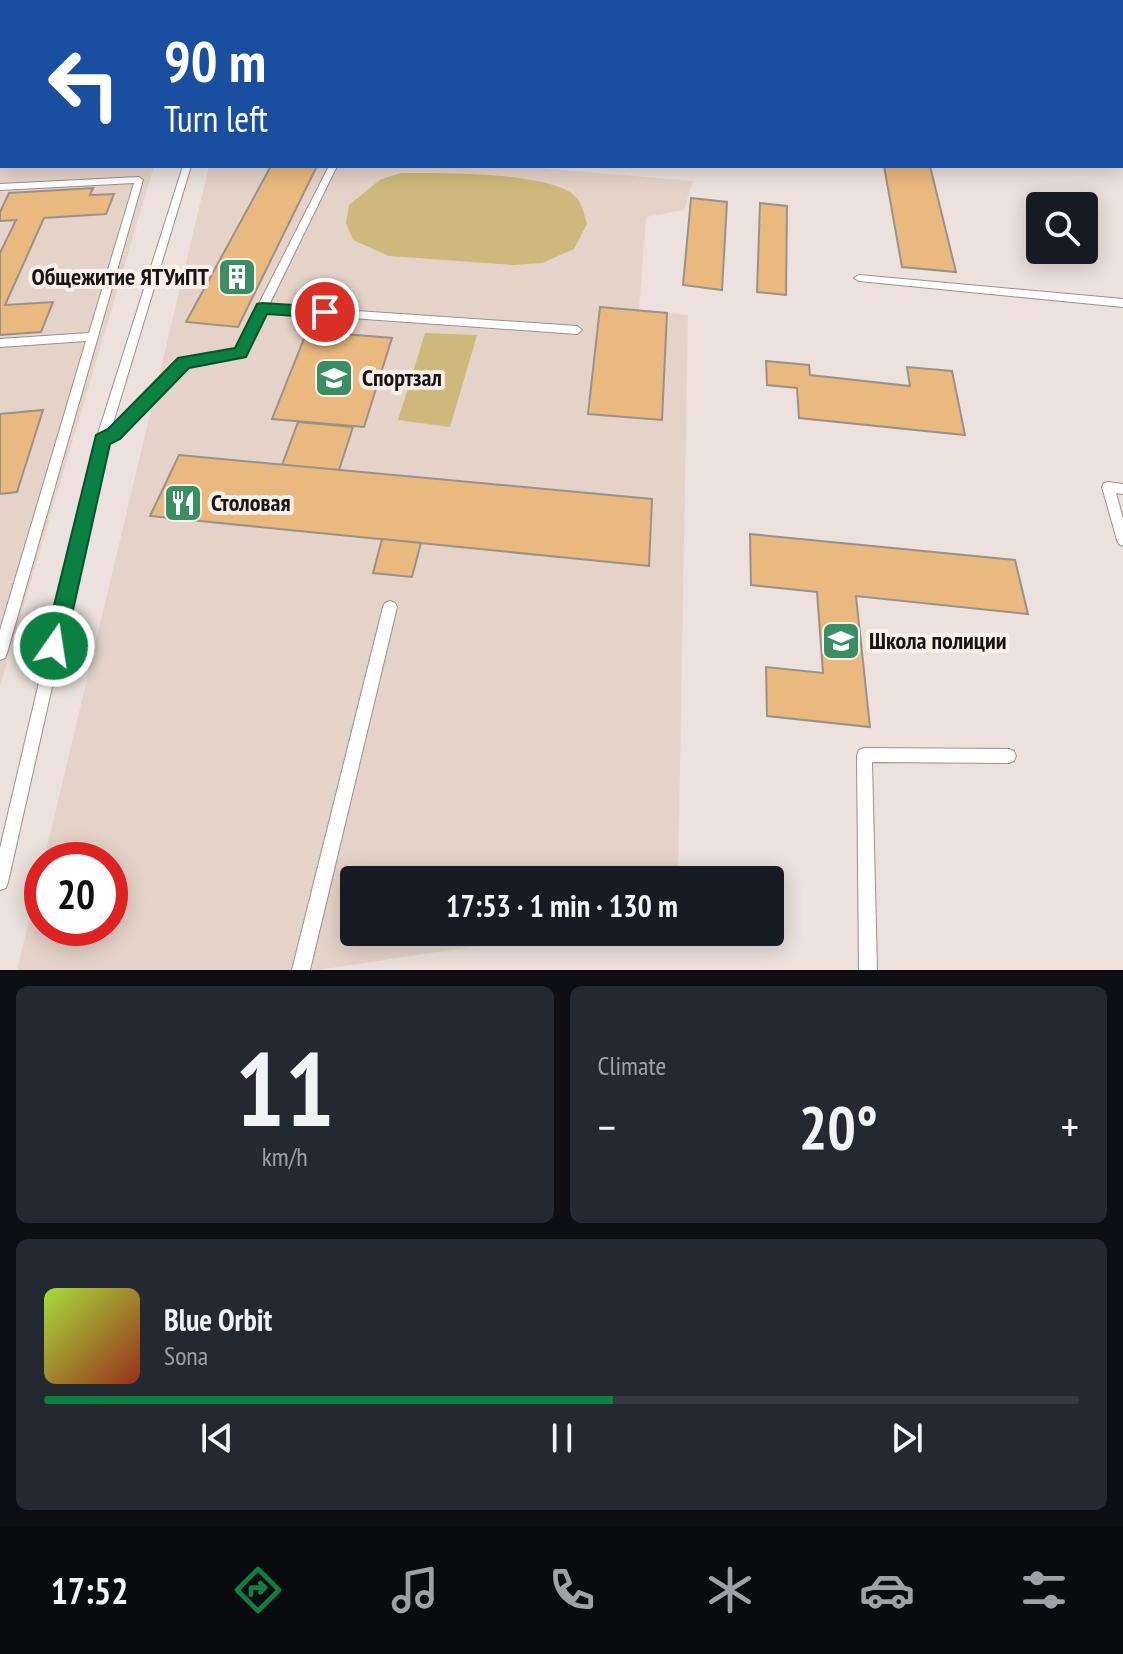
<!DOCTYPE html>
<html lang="en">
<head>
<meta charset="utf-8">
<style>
  body { margin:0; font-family:"PT Sans Narrow",sans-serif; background:#242831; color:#f1f3f6; height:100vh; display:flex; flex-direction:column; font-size:30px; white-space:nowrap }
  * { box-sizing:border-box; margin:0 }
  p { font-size:26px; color:#9ea1a6 }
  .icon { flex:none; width:44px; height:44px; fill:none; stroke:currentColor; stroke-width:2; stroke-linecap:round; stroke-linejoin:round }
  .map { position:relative; height:970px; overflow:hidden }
  .panel { display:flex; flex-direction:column; gap:16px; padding:16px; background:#0d0f14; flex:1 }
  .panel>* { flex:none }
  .hud { position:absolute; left:0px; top:0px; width:1124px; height:168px; box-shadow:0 4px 20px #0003; background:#1a4fa0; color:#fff; overflow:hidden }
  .buttons { position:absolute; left:1026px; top:192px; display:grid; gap:16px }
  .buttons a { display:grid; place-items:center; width:72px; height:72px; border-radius:8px; background:#171b24; box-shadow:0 4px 20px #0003; font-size:40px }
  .speed { position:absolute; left:24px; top:842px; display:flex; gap:16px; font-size:40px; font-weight:700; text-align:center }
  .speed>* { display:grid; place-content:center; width:104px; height:104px; border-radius:50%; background:#171b24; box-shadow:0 4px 20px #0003; line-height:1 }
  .speed .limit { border:12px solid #d22; background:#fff; color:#111 }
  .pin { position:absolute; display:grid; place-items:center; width:68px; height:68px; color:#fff; margin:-34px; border:4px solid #fff; border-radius:50%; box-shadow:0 2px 8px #0007 }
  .me { position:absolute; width:88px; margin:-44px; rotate:13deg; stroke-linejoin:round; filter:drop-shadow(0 0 6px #0008) }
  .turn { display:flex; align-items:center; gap:28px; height:168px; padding:0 32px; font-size:36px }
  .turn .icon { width:104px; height:104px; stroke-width:2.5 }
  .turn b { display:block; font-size:56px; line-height:68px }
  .big { font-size:60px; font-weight:700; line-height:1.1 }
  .panel .widget { flex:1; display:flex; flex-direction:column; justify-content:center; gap:12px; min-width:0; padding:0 28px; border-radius:12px; background:#242831 }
  .panel .dial { align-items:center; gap:0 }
  .dial b { font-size:104px; line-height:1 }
  .song { display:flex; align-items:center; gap:24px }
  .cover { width:96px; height:96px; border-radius:12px; background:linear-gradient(135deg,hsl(80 70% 55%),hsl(10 70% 35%)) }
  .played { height:8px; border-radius:4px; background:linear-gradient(90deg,#0b8043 55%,#363941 55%) }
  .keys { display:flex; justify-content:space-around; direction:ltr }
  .heat { display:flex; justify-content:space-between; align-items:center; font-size:44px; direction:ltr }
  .panel .tiles { flex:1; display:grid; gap:16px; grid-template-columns:1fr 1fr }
  .widget:last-child { grid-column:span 2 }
  .trip { position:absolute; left:340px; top:866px; width:444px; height:80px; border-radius:8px; background:#171b24; box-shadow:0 4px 20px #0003; font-weight:700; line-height:80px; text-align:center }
  .menu { display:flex; height:128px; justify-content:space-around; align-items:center; background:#090b0e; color:#9ea1a6 }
  .menu .icon { width:56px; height:56px }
  .menu .on { color:#0b8043 }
  .menu b { font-size:36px; color:#f1f3f6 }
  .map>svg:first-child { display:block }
  .built { fill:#e5d3c9 }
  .green { fill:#cdb97b }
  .building { fill:#eab97f; stroke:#99928a; stroke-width:2 }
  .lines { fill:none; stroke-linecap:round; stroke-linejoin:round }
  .lane-casing { stroke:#9b908b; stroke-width:2 }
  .lane { fill:#fff; fill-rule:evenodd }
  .route { fill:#0b8043; stroke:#07532c; stroke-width:2 }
  .labels { text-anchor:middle; stroke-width:8; stroke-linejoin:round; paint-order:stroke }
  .poi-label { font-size:24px; font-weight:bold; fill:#191514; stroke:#faefe9; text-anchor:start }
</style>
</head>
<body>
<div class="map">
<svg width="1123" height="970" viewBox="0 0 1123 970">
  <rect width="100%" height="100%" fill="#ece1dc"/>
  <g class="built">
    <polygon points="0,0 228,0 2,2 2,166 154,166 0,686"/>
    <polygon points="209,166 513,166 693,181 684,210 646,217 639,310 688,315 678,880 354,880 354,932 570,932 318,970 17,970 42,866 42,928 110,928 110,860 44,860"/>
  </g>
  <g class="green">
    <path d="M402,173C441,173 538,172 570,192C582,200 583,211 587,224L574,249L542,263L513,265L389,256L353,240L346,223L349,205L381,179Z"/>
    <polygon points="425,333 477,335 450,427 398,420"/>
  </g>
  <g class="building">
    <polygon points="271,166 317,166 238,327 186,322"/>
    <polygon points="884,166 930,166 956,272 902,267"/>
    <polygon points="93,188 90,195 114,194 106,214 44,218 5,305 53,302 41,332 0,335 0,253 16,220 0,221 0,212 9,193"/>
    <polygon points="691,198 727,202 722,290 683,285"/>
    <polygon points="760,203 787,206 786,295 757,292"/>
    <polygon points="600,307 667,313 662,420 588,414"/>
    <polygon points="307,331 392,338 364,427 272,419"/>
    <polygon points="766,361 809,365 810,375 910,386 907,367 952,371 965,435 799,418 797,388 767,385"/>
    <polygon points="43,410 17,492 0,494 0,414"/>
    <polygon points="298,422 353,427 339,470 282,465"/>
    <polygon points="179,455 652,499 649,566 150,516"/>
    <polygon points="750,534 1015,560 1028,614 856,596 870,727 767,716 766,667 823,673 817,592 751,585"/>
    <polygon points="382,539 421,543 412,577 373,573"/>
  </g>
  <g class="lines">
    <defs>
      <g id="lane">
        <polygon points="135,0 161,0 164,2 132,2"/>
        <polygon points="262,0 268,0 267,2 261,2"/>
        <polygon points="372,0 378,0 377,2 371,2"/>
        <rect x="0" y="3" width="2" height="4"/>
        <rect x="0" y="48" width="2" height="4"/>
        <rect x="0" y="91" width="2" height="5"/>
        <rect x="0" y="123" width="2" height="4"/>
        <rect x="1122" y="142" width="1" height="6"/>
        <polygon points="183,166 191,166 111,430 180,359 236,349 329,166 337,166 269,305 577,326 582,330 577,334 266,312 244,356 187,366 118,437 107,443 8,882 6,888 0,890 0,848 96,440"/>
        <polygon points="139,177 143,180 7,653 5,658 0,660 0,630 86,341 0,347 0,339 89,333 134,183 0,190 0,184"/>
        <polygon points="859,275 1123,299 1123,307 859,281 854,278"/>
        <polygon points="1108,482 1123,484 1123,494 1116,493 1123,518 1123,546 1119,544 1117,540 1102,487 1104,483"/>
        <polygon points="390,601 395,603 397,607 310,970 292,970 383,607 385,603"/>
        <polygon points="864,748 1009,749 1014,751 1016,756 1014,761 1009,763 872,762 877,970 859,970 857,755 859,750"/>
      </g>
    </defs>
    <use href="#lane" class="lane-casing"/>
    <use href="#lane" class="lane"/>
  </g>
  <polygon class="route" points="262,303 325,307 333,312 325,318 267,314 246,357 189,368 120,439 110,444 65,646 62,654 54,657 47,654 44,646 96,435 108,429 178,358 235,348 257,304"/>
  <defs>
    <symbol id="building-square" viewBox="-11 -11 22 22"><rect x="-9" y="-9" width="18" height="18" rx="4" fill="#398f63" stroke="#faefe9"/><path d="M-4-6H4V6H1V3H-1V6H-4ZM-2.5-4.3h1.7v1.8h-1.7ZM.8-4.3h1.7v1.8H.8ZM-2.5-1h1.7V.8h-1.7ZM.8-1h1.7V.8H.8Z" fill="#fff"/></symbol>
    <symbol id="university-square" viewBox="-11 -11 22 22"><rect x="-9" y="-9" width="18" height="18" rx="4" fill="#398f63" stroke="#faefe9"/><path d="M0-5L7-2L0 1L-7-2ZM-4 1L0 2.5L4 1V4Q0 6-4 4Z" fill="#fff"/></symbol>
    <symbol id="restaurant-square" viewBox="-11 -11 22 22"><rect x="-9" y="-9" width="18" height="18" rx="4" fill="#398f63" stroke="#faefe9"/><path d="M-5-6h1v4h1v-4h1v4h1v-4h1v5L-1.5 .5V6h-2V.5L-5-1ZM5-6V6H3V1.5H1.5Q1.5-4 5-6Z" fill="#fff"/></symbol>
  </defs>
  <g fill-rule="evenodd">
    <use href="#building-square" x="215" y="255" width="44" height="44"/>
    <use href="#university-square" x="312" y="356" width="44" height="44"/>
    <use href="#restaurant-square" x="161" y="481" width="44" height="44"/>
    <use href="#university-square" x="819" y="619" width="44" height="44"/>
  </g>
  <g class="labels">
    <g class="poi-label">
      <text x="209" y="285" text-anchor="end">Общежитие ЯТУиПТ</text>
      <text x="362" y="386">Спортзал</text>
      <text x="211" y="511">Столовая</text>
      <text x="869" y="649">Школа полиции</text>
    </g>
  </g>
</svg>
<div class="buttons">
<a><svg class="icon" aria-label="search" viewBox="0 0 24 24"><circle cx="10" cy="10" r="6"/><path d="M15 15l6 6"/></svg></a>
</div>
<div class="speed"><div class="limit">20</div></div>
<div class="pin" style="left:325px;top:312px;background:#d93025"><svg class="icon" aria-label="arrive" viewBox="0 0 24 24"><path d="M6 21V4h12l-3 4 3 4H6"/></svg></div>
<svg class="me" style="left:54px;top:646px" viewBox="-20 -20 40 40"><circle r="17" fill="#0b8043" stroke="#fff" stroke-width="3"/><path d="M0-11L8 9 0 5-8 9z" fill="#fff"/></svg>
<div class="trip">17:53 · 1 min · 130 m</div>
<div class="hud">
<div class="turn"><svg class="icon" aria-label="left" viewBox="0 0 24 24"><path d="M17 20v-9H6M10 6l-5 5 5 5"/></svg><div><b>90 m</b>Turn left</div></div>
</div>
</div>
<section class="panel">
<div class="tiles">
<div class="widget dial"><b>11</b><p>km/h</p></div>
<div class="widget"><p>Climate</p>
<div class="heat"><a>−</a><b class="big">20°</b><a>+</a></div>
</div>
<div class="widget">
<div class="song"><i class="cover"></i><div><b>Blue Orbit</b><p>Sona</p></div></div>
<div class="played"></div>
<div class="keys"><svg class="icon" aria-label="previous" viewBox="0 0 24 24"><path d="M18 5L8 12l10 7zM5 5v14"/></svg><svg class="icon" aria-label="pause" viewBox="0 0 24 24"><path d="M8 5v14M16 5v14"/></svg><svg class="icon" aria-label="next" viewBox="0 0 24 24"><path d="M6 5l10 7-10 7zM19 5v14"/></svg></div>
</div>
</div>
</section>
<nav class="menu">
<b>17:52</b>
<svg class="icon on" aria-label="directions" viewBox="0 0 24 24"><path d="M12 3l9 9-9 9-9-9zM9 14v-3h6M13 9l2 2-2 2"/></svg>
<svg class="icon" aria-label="music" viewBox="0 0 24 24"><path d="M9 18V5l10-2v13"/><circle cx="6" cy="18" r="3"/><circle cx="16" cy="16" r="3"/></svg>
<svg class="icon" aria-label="phone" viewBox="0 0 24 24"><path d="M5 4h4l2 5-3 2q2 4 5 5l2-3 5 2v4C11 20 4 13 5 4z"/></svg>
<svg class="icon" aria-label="climate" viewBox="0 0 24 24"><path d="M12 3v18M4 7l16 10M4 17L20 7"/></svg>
<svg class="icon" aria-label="car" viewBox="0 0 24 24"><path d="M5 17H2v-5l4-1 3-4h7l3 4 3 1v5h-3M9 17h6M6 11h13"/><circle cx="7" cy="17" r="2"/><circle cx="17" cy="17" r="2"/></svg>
<svg class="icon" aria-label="filters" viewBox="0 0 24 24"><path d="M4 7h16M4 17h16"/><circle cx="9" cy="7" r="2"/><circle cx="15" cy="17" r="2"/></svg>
</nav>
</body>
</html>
